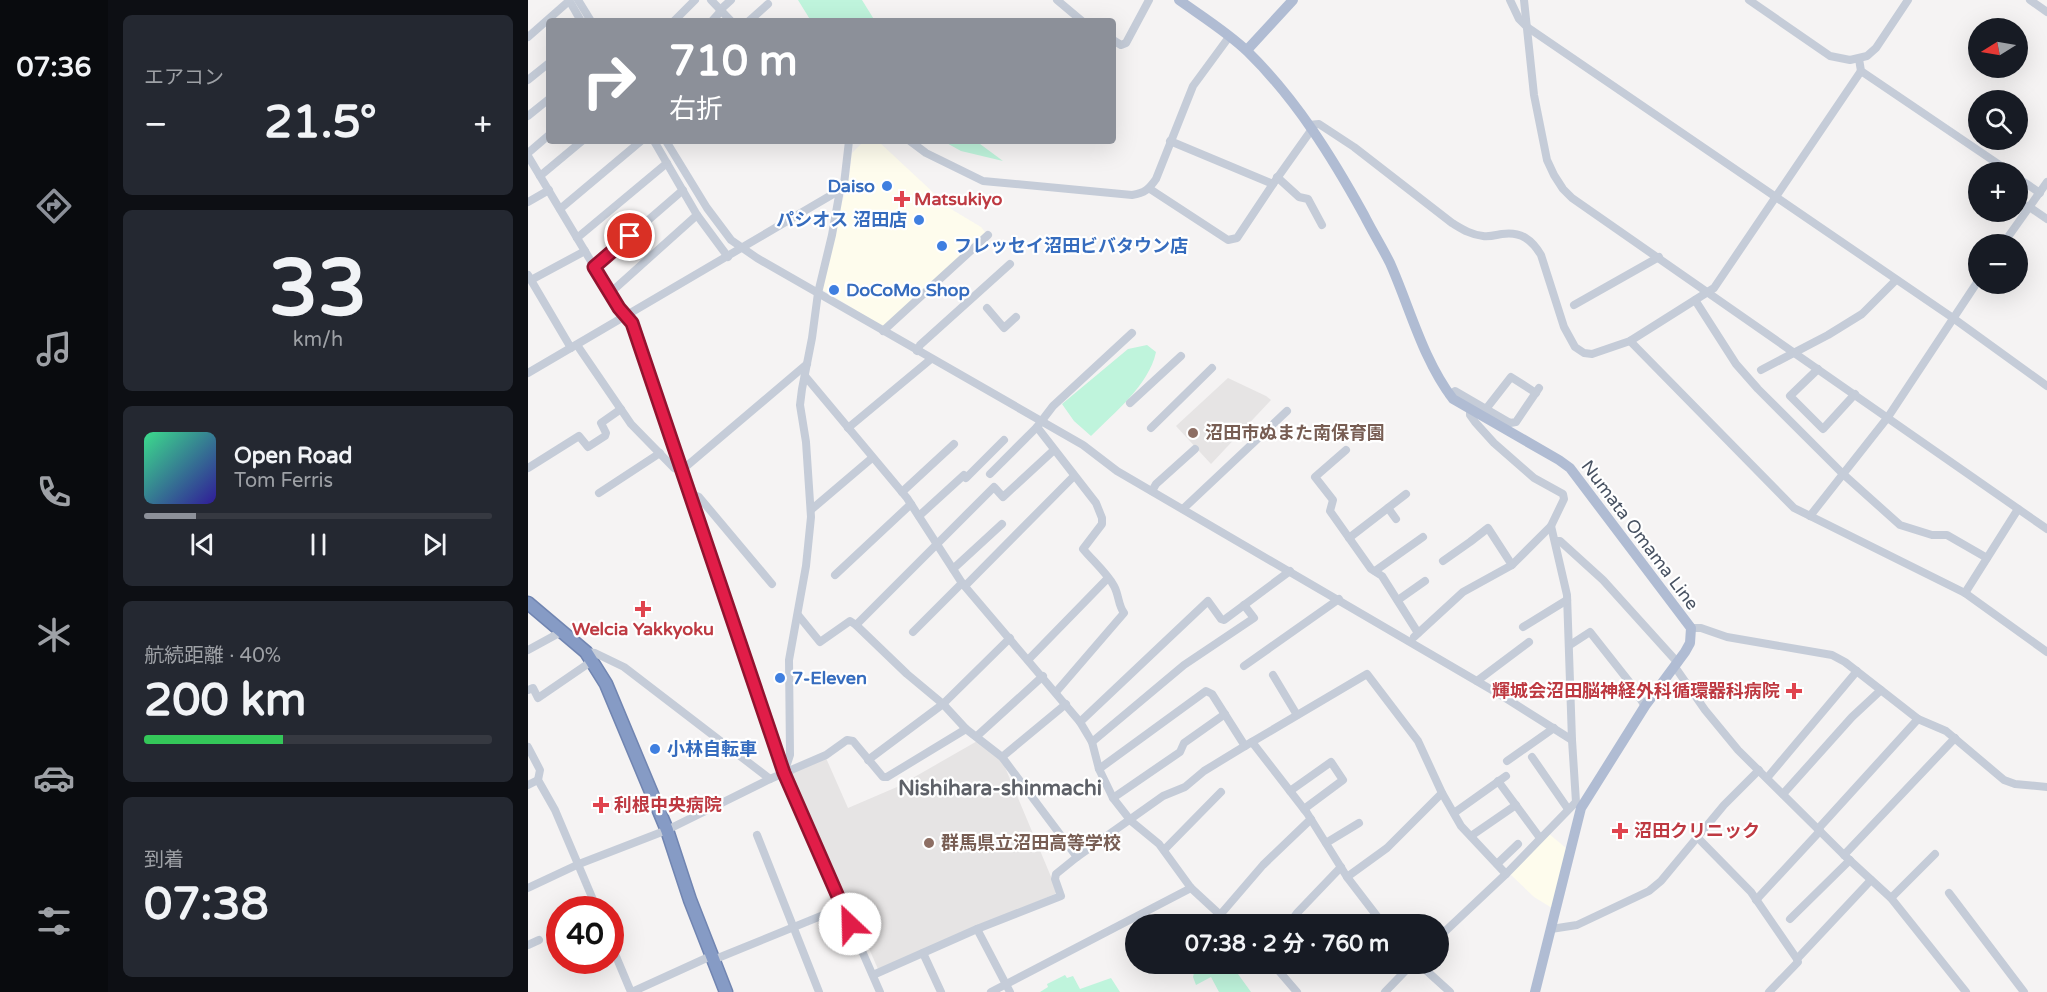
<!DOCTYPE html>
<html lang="ja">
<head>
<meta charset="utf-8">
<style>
  body { margin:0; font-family:"Varela Round","Noto Sans JP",sans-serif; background:#242831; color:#f1f3f6; height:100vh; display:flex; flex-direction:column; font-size:22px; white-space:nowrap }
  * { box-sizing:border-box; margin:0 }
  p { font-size:20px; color:#9ea1a6 }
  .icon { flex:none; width:33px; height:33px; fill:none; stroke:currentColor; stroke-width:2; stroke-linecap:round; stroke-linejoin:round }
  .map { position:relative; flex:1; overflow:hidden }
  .side { display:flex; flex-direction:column; gap:15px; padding:15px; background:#0d0f14; width:420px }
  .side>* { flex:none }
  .banner { position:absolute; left:18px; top:18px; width:570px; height:126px; border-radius:6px; box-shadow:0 6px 24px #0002; background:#8c9099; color:#fff; overflow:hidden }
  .needle { width:39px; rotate:259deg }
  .tools { position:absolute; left:1440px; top:18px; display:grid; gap:12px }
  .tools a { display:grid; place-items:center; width:60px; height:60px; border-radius:50%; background:#171b24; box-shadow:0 6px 24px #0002; font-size:30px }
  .speed { position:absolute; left:18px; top:896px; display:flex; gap:12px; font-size:30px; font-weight:700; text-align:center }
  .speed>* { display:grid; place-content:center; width:78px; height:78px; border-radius:50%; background:#171b24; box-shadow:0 6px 24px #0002; line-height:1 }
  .speed .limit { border:9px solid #d22; background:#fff; color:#111 }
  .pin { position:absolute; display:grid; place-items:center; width:51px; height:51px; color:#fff; margin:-26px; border:3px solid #fff; border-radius:50%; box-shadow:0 2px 6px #0007 }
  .me { position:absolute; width:66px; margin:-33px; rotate:336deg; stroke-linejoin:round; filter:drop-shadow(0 0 4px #0008) }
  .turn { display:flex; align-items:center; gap:21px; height:126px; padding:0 24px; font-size:27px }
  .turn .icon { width:78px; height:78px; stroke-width:2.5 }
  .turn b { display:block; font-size:42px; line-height:51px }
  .big { font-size:45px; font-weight:700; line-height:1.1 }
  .side .tile { flex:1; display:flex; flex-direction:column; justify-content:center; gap:9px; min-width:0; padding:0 21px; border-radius:9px; background:#242831 }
  .side .dial { align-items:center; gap:0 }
  .dial b { font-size:78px; line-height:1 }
  .song { display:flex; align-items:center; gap:18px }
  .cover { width:72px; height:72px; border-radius:9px; background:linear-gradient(135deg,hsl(150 70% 55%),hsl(250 70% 35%)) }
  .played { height:6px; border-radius:3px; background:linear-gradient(90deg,#8c9099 15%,#363941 15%) }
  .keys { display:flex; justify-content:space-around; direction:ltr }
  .heat { display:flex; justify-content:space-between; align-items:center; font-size:33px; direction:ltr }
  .charge { height:9px; border-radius:4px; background:linear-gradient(90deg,#34c759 40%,#363941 0) }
  .trip { position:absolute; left:597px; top:914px; width:324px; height:60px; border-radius:30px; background:#171b24; box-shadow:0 6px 24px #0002; font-weight:700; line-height:60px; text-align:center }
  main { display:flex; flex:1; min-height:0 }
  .dock { display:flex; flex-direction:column; width:108px; justify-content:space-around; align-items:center; background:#090b0e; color:#9ea1a6 }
  .dock .icon { width:42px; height:42px }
  .dock .on { color:#8c9099 }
  .dock b { font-size:27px; color:#f1f3f6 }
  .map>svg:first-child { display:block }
  .commercial { fill:#fefced }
  .education { fill:#e6e4e4 }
  .green { fill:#bff4dc }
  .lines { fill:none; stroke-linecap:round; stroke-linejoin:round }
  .highway-casing { stroke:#7185b1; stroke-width:15 }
  .minor { stroke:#c5ccd8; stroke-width:8 }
  .major { stroke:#b0bcd3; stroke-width:10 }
  .highway { stroke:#869bc5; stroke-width:12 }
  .route-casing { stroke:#92132f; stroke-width:15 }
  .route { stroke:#e11d48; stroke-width:10 }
  .shop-dot { fill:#3f7fe0; stroke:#fff; stroke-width:2 }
  .health-dot { fill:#e0444e; stroke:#fff; stroke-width:2 }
  .education-dot { fill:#8d6e63; stroke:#fff; stroke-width:2 }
  .labels { text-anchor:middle; stroke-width:4.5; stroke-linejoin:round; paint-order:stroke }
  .shop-label { font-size:18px; font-weight:bold; fill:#366cbe; stroke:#fff; text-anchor:start }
  .health-label { font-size:18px; font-weight:bold; fill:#be3a42; stroke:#fff; text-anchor:start }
  .education-label { font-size:18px; font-weight:bold; fill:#785e54; stroke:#fff; text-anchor:start }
  .street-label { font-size:18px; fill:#485262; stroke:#fff }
  .quarter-label { font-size:21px; font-weight:bold; fill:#5e6168; stroke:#fff }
</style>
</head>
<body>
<main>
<nav class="dock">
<b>07:36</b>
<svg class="icon on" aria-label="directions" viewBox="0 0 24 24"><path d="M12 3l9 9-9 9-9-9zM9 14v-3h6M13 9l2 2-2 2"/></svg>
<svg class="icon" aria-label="music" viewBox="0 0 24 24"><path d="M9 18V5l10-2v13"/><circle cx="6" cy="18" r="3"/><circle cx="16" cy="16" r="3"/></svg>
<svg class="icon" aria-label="phone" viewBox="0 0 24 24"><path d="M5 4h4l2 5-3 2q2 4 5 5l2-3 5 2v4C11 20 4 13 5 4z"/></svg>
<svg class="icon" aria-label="climate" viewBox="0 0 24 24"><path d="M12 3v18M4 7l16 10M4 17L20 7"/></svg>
<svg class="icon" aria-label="car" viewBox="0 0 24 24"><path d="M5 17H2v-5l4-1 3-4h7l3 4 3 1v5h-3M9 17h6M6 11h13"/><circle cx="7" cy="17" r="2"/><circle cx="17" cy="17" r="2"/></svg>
<svg class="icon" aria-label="filters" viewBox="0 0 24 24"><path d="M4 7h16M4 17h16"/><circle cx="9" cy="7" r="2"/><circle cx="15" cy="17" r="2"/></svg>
</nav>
<section class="side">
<div class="tile"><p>エアコン</p>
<div class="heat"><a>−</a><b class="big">21.5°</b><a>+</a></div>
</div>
<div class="tile dial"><b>33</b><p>km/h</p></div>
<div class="tile">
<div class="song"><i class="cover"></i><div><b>Open Road</b><p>Tom Ferris</p></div></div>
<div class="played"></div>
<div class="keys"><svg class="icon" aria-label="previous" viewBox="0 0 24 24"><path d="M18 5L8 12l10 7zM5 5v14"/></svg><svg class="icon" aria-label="pause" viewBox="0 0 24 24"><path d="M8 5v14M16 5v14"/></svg><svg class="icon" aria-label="next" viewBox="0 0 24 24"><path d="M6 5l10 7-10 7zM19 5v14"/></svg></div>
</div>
<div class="tile"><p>航続距離 · 40%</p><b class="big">200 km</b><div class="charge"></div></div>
<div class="tile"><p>到着</p><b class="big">07:38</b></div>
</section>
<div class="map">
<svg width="1519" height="992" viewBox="0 0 1519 992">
  <rect width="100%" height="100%" fill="#f5f3f3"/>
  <g class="commercial">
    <polygon points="336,141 350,141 423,209 453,227 458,233 357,325 354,326 295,290 314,202 320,186 324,153"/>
    <polygon points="1020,833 1039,849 1024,908 1006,897 981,873"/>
  </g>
  <g class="education">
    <polygon points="700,378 738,396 743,400 683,464 648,426"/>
    <polygon points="451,740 474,760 529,891 527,894 350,969 263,772 298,758 320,808 369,787"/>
  </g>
  <g class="green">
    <polygon points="270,0 334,0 347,21 283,21"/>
    <polygon points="415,141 448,141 475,161 433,151"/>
    <path d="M619,345L628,352C621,385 586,413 563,436L546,421L534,404L600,349Z"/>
    <polygon points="664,963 702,963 723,992 691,992 683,977 668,985 665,977 667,969"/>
    <polygon points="537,975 539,978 545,976 552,989 583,978 592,992 512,992 520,987 519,984"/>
  </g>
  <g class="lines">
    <defs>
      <polyline id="highway" points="0,603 58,652 78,684 139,830 162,900 198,992"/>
    </defs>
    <use href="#highway" class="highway-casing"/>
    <g class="minor">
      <polyline points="41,0 53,21"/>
      <polyline points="50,0 63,21"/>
      <polyline points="183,0 203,21"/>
      <polyline points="529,0 554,21"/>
      <polyline points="982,0 991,19 999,27 1425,318 1519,386"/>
      <polyline points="996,0 1006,95 1019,160 1026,175 1035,189 1044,198 1519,529"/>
      <polyline points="1221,0 1302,56 1322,60 1339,56 1348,48 1380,0"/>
      <polyline points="1502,0 1519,12"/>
      <polyline points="192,10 203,0"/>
      <polyline points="146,21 167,0"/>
      <polyline points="184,21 193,11"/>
      <polyline points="221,21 240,4"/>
      <polyline points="0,37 41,1"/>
      <polyline points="585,40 593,45 598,43 621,0"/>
      <polyline points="1331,59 1333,71 1482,172"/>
      <polyline points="0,80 21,63"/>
      <polyline points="0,116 21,99"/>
      <path d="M781,125L791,124L826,147L924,223C934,229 943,235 955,236C961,237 968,235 974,234C993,231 1004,240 1013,255L1036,327L1047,347L1056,353L1064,354L1102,341L1186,288L1333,71"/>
      <polyline points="126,141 169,215 200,257"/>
      <polyline points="138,141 179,208 203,240 229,258 555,445 589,471 976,697 1044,740 1048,802 1053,808"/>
      <path d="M382,141L398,153L455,181L604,195C617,193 621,189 628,179L665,86L701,37"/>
      <polyline points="642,141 745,184 784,129"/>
      <polyline points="0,153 21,135"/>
      <polyline points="0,156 91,308 104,323 256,773 352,992"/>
      <polyline points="12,176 54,141"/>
      <polyline points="749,177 771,197 780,199 794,225"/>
      <polyline points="1490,178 1512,193"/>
      <polyline points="622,189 700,240 709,238 745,184"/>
      <polyline points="0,202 21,190"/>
      <polyline points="1500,206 1519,219"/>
      <polyline points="32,209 113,141"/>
      <polyline points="49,238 139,163"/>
      <polyline points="1475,244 1519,182"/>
      <polyline points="66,267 155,190"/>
      <polyline points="0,275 43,348"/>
      <polyline points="3,280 57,251"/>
      <polyline points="82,293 169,215"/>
      <polyline points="1167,300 1208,364 1230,389 1315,474 1372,525 1404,535 1419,535 1459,558"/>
      <polyline points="1046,305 1131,257"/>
      <polyline points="459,308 476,328 488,317"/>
      <polyline points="355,331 460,235"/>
      <polyline points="1102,341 1266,508 1437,593 1519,652"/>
      <polyline points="49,345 103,424 146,468 154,470 279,364"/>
      <polyline points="389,351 392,345 482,264"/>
      <polyline points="1290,369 1262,396 1295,429 1327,394"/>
      <polyline points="1233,370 1300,335 1334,314 1368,280"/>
      <polyline points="0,373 312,190 316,184 321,141"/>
      <polyline points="277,376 379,498 434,583 552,722 564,742 571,769 585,798 603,821 631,844 663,888 702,924"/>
      <polyline points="921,395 927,391 982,423 988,422 1011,388"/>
      <polyline points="602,403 653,356"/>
      <polyline points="942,409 942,415 947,422 966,443 1006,478 1035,494 1036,499 1023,526 1039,595 1044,740"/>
      <polyline points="958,409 983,377 1008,393"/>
      <polyline points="320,428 403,359"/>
      <polyline points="623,428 684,368"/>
      <polyline points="818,450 787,477 805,500 802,511 843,569 854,576 890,633"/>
      <polyline points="0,468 51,436 60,447 77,436 78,433 73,423 93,409"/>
      <polyline points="462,474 509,427"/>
      <polyline points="624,491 628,484 667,449"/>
      <polyline points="374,492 426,444"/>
      <polyline points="71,493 132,453"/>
      <polyline points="161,493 171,497 244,584"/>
      <polyline points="860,508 868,519"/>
      <polyline points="284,509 344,458"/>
      <polyline points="655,509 759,411"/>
      <polyline points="391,516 436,475 438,478 476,440"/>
      <polyline points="1282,516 1360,417 1450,281"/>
      <polyline points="821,538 878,494"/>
      <polyline points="1028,541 1032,541 1075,580 1150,663"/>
      <polyline points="915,561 942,542 960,528 984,565"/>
      <polyline points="425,569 474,524"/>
      <polyline points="847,571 895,537"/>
      <polyline points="307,575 383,504"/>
      <polyline points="437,586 546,476"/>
      <polyline points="1437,593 1490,509"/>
      <polyline points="870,600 897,581"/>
      <polyline points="270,615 292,642 322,621 328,625 379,674 415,704 438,729 474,757 549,857"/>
      <polyline points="328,625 466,487 475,497 526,450"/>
      <polyline points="995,627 1039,600"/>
      <polyline points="1163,628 1173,628 1199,637 1304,655 1317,662 1390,719 1418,731 1476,780 1487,784 1519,787"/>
      <polyline points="385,632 434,583"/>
      <polyline points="886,637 935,592 984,565 1023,526"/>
      <polyline points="1042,645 1062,632 1103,684 1117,706"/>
      <polyline points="0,650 33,632"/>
      <polyline points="58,652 67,653 96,667 242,779"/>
      <polyline points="500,660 580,578"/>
      <polyline points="716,666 811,599"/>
      <polyline points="1147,667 1177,710 1210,750 1316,855 1363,898 1438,992"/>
      <polyline points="745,675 769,715"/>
      <polyline points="949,681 1001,642"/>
      <polyline points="0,690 5,688 10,698 64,661"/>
      <path d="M528,692L596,613C590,605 591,595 586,586C579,573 565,561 555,549L574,524V518L568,503L509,427L525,406L604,333"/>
      <polyline points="552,722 680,601 693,619 696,620 762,571"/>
      <polyline points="449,736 515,676"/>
      <polyline points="564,742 656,665 726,618 716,605"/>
      <polyline points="724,742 779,813 819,877 855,924"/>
      <polyline points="0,747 12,770 10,780 27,810 69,909"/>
      <polyline points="474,757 538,704"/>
      <polyline points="1004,757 1040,809"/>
      <polyline points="340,760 415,704 482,638"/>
      <polyline points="979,761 1026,728"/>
      <polyline points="571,769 678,691 684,694 717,746"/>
      <polyline points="256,773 262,755 261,660 278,566 283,517 278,442 272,405 274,389 284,338 290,293 304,235 312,190"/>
      <polyline points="1239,778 1329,671"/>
      <polyline points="970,781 1012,838"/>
      <polyline points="0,785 10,780"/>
      <polyline points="762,791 803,762 815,780 776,809"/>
      <polyline points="1255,794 1324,717 1353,690"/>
      <polyline points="585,798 652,752 656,743 697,714"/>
      <polyline points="926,813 978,776"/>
      <polyline points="1290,829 1390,719"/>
      <polyline points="229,835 291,992"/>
      <polyline points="943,836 988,805"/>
      <polyline points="1170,838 1223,892 1269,959"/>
      <polyline points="798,843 831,823"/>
      <polyline points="636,850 693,792"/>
      <polyline points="1316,855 1427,738"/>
      <polyline points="969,864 990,844"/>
      <polyline points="819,877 859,848 914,793"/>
      <polyline points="0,888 51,864 139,830 242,779 298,755 319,740 325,741 355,777 359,777 438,729"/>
      <polyline points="1421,893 1496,992"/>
      <polyline points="1363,898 1407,854"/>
      <polyline points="1228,900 1292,831"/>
      <polyline points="692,915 735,865 783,819"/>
      <polyline points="1262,919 1322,860"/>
      <polyline points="761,924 769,913 813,867"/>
      <polyline points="449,929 482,992"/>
      <polyline points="1023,929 1049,925 1121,891 1133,881 1196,805 1231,770"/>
      <polyline points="910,938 978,874 1048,802"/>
      <polyline points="82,942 103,992"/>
      <polyline points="0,945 11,940"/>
      <polyline points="395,953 413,992"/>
      <polyline points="185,960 315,907"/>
      <polyline points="744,963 769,992"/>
      <polyline points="890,963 922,992"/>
      <polyline points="345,975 449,929 533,896 527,879 528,874 549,857 635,796 657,787 676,771 717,746 839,674 890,741 914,793 933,826 978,874"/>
      <polyline points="104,992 183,956"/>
      <polyline points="463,992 663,888"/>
      <polyline points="857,992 885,963"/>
      <polyline points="1241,992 1270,962 1269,959 1343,880"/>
    </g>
    <g class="major">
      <path d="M651,0C672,15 702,34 720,52C768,99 804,157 836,215C844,231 854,247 862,263C882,308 895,360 925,399L1031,460L1042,468L1163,628L1162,643L1157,652L1117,706L1053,808L1007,992"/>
      <polyline points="719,50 765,0"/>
    </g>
    <use href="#highway" class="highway"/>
  </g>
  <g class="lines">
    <defs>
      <polyline id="route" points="102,236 66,267 91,308 104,323 256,773 322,924"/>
    </defs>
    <use href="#route" class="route-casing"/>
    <use href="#route" class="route"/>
  </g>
  <g class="shop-dot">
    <circle cx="359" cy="186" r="6"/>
    <circle cx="391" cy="220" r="6"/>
    <circle cx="414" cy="246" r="6"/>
    <circle cx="306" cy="290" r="6"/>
    <circle cx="252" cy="678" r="6"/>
    <circle cx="127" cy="749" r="6"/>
  </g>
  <g class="health-dot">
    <path d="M371 190h6v6h6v6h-6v6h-6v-6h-6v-6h6z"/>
    <path d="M112 600h6v6h6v6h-6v6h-6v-6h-6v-6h6z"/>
    <path d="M1263 682h6v6h6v6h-6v6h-6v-6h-6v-6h6z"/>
    <path d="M70 796h6v6h6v6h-6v6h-6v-6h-6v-6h6z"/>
    <path d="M1089 822h6v6h6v6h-6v6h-6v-6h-6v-6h6z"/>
  </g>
  <g class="education-dot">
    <circle cx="665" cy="433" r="6"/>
    <circle cx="401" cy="843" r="6"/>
  </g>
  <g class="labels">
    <g class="shop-label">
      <text x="347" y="192" text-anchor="end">Daiso</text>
      <text x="379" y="226" text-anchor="end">パシオス 沼田店</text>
      <text x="426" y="252">フレッセイ沼田ビバタウン店</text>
      <text x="318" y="296">DoCoMo Shop</text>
      <text x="264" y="684">7-Eleven</text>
      <text x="139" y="755">小林自転車</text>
    </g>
    <g class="health-label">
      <text x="386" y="205">Matsukiyo</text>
      <text x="115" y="635" text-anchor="middle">Welcia Yakkyoku</text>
      <text x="1252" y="697" text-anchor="end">輝城会沼田脳神経外科循環器科病院</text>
      <text x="86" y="811">利根中央病院</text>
      <text x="1106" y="837">沼田クリニック</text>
    </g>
    <g class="education-label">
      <text x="677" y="439">沼田市ぬまた南保育園</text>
      <text x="413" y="849">群馬県立沼田高等学校</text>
    </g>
    <g class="street-label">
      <text transform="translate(1112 535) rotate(53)" y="6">Numata Omama Line</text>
    </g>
    <g class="quarter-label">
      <text x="472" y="795">Nishihara-shinmachi</text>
    </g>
  </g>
</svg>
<div class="tools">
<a><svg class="needle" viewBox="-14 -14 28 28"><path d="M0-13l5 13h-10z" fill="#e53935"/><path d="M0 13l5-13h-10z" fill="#9ea1a6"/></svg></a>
<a><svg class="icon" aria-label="search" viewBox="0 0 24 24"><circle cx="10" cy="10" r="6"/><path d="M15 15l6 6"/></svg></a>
<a>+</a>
<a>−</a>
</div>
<div class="speed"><div class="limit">40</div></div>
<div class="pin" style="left:102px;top:236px;background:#d93025"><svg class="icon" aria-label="arrive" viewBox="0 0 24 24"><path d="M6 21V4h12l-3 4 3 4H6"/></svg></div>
<svg class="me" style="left:322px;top:924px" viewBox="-20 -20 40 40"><circle r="19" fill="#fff"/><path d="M0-13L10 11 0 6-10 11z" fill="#e11d48"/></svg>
<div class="trip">07:38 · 2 分 · 760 m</div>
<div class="banner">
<div class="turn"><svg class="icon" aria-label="right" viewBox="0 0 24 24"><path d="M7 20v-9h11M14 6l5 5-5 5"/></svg><div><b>710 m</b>右折</div></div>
</div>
</div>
</main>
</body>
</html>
